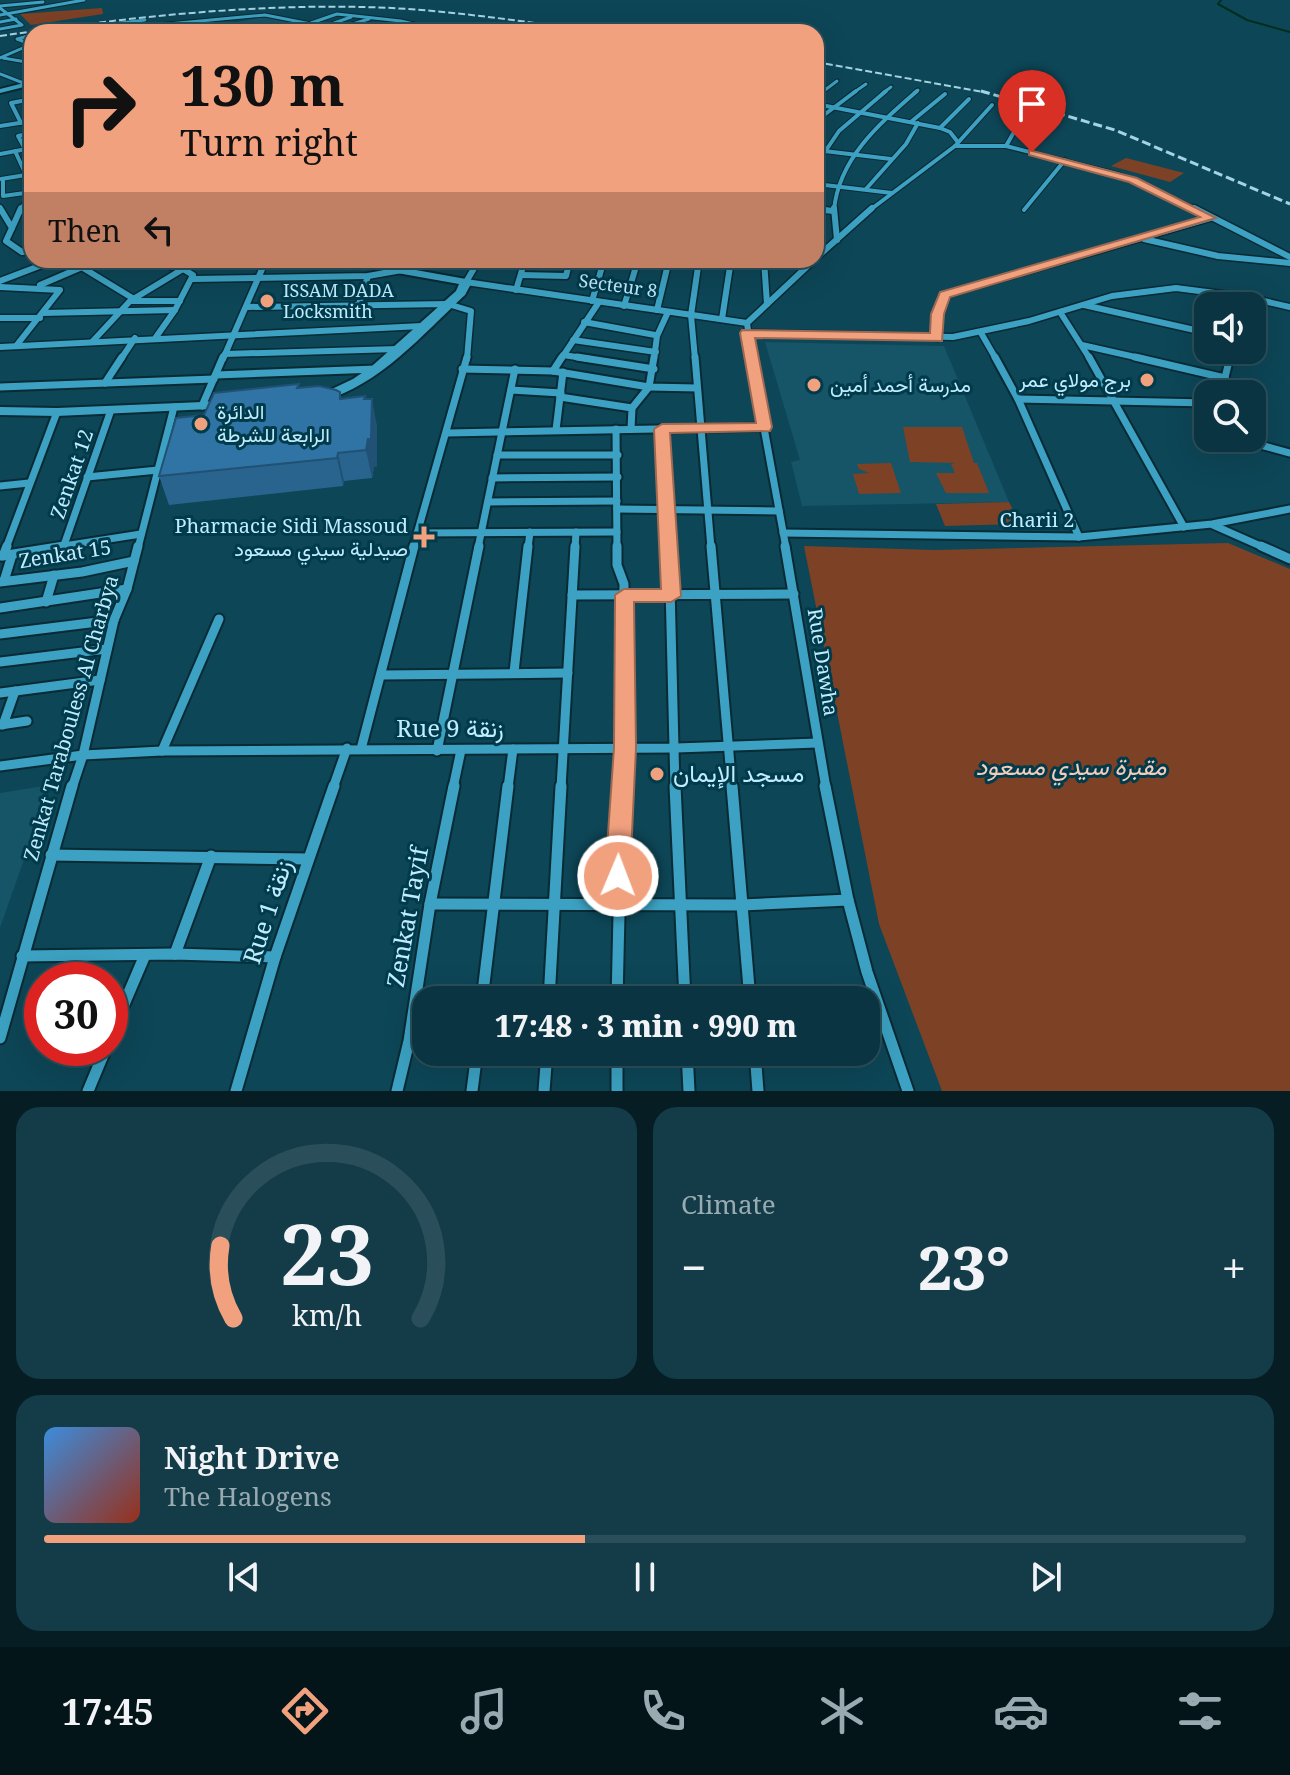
<!DOCTYPE html>
<html lang="en">
<head>
<meta charset="utf-8">
<style>
  body { margin:0; font-family:"Noto Serif",Vazirmatn,serif; background:#133c48; color:#f1f3f6; height:100vh; display:flex; flex-direction:column; font-size:30px; white-space:nowrap }
  * { box-sizing:border-box; margin:0 }
  p { font-size:26px; color:#99aab1 }
  .icon { flex:none; width:44px; height:44px; fill:none; stroke:currentColor; stroke-width:2; stroke-linecap:round; stroke-linejoin:round }
  .map { position:relative; height:1091px; overflow:hidden }
  .panel { display:flex; flex-direction:column; gap:16px; padding:16px; background:#061d24; flex:1 }
  .panel>* { flex:none }
  .top-card { position:absolute; left:24px; top:24px; width:800px; height:244px; border-radius:24px; box-shadow:0 8px 32px #0002,0 0 0 2px #2a4f5a; background:#f2a17e; color:#111; overflow:hidden }
  .buttons { position:absolute; left:1194px; top:292px; display:grid; gap:16px }
  .buttons a { display:grid; place-items:center; width:72px; height:72px; border-radius:16px; background:#0a3441; box-shadow:0 8px 32px #0002,0 0 0 2px #2a4f5a; font-size:40px }
  .speed { position:absolute; left:24px; top:962px; display:flex; gap:16px; font-size:40px; font-weight:700; text-align:center }
  .speed>* { display:grid; place-content:center; width:104px; height:104px; border-radius:50%; background:#0a3441; box-shadow:0 8px 32px #0002,0 0 0 2px #2a4f5a; line-height:1 }
  .speed .limit { border:12px solid #d22; background:#fff; color:#111 }
  .pin { position:absolute; display:grid; place-items:center; width:68px; height:68px; color:#fff; margin:-82px -34px; border-radius:50% 50% 50% 0; rotate:-45deg; box-shadow:0 0 8px #0007 }
  .pin .icon { rotate:45deg }
  .me { position:absolute; width:88px; margin:-44px; rotate:1deg; stroke-linejoin:round; filter:drop-shadow(0 0 6px #0008) }
  .turn { display:flex; align-items:center; gap:28px; height:168px; padding:0 24px; font-size:36px }
  .turn .icon { width:104px; height:104px; stroke-width:2.5 }
  .turn b { display:block; font-size:56px; line-height:68px }
  .then { display:flex; align-items:center; height:76px; padding:0 24px; background:#0003; gap:16px; font-size:30px }
  .big { font-size:60px; font-weight:800; line-height:1.1 }
  .panel .tile { flex:1; display:flex; flex-direction:column; justify-content:center; gap:12px; min-width:0; padding:0 28px; border-radius:24px; background:#133c48 }
  .panel .dial { align-items:center; gap:0 }
  .dial svg { height:208px; overflow:visible; fill:none; stroke:#2a4f5a; stroke-width:7; stroke-linecap:round; text-anchor:middle }
  .dial text { fill:#f1f3f6; stroke:none }
  .song { display:flex; align-items:center; gap:24px }
  .cover { width:96px; height:96px; border-radius:12px; background:linear-gradient(135deg,hsl(210 70% 55%),hsl(10 70% 35%)) }
  .played { height:8px; border-radius:4px; background:linear-gradient(90deg,#f2a17e 45%,#2a4f5a 45%) }
  .keys { display:flex; justify-content:space-around; direction:ltr }
  .heat { display:flex; justify-content:space-between; align-items:center; font-size:44px; direction:ltr }
  .panel .tiles { flex:1; display:grid; gap:16px; grid-template-columns:1fr 1fr }
  .tile:last-child { grid-column:span 2 }
  .trip { position:absolute; left:412px; top:986px; width:468px; height:80px; border-radius:24px; background:#0a3441; box-shadow:0 8px 32px #0002,0 0 0 2px #2a4f5a; font-weight:800; line-height:80px; text-align:center }
  .dock { display:flex; height:128px; justify-content:space-around; align-items:center; background:#04151a; color:#99aab1 }
  .dock .icon { width:56px; height:56px }
  .dock .current { color:#f2a17e }
  .dock b { font-size:36px; color:#f1f3f6 }
  .map>svg:first-child { display:block }
  .built { fill:#165468 }
  .green { fill:#7d4126 }
  .lines { fill:none; stroke-linecap:round; stroke-linejoin:round }
  .stream { stroke:#012e1e; stroke-width:2 }
  .street-far5-casing { stroke:#0a2a34; stroke-width:5 }
  .street-far4-casing { stroke:#0a2a34; stroke-width:6 }
  .street-far3-casing { stroke:#0a2a34; stroke-width:9 }
  .street-far2-casing { stroke:#0a2a34; stroke-width:11 }
  .street-far1-casing { stroke:#0a2a34; stroke-width:13 }
  .street-casing { stroke:#0a2a34; stroke-width:15 }
  .secondary-casing { stroke:#0a2a34; stroke-width:4 }
  .street-far5 { stroke:#3ca1c2; stroke-width:3 }
  .street-far4 { stroke:#3ca1c2; stroke-width:4 }
  .street-far3 { stroke:#3ca1c2; stroke-width:6 }
  .street-far2 { stroke:#3ca1c2; stroke-width:7 }
  .street-far1 { stroke:#3ca1c2; stroke-width:9 }
  .street { stroke:#3ca1c2; stroke-width:11 }
  .secondary { fill:#3ca1c2; fill-rule:evenodd }
  .rail-far1 { stroke:#a5d3e4; stroke-width:2; stroke-dasharray:7 3; stroke-linecap:butt }
  .rail { stroke:#a5d3e4; stroke-width:3; stroke-dasharray:9 4; stroke-linecap:butt }
  .wall { fill:#28648e }
  .shaded-wall { fill:#215174 }
  .building { fill:#2f74a5; stroke:#215174; stroke-width:2 }
  .route { fill:#f2a17e; stroke:#9d6952; stroke-width:2 }
  .poi-dot { fill:#f2a17e; stroke:#003b4c; stroke-width:3 }
  .labels { text-anchor:middle; stroke-width:6; stroke-linejoin:round; paint-order:stroke }
  .far-street-label { font-size:18px; fill:#c0ecfe; stroke:#003b4c }
  .far-poi-label { font-size:18px; fill:#c0ecfe; stroke:#003b4c; text-anchor:start }
  .poi-label { font-size:20px; fill:#c0ecfe; stroke:#003b4c; text-anchor:end }
  .street-label { font-size:20px; fill:#c0ecfe; stroke:#003b4c }
  .near-street-label { font-size:24px; fill:#c0ecfe; stroke:#003b4c }
  .near-park-label { font-size:24px; font-style:italic; fill:#f3ccbc; stroke:#003b4c }
  .near-poi-label { font-size:24px; fill:#c0ecfe; stroke:#003b4c; text-anchor:start }
</style>
</head>
<body>
<div class="map">
<svg width="1290" height="1091" viewBox="0 0 1290 1091">
  <rect width="100%" height="100%" fill="#0d4657"/>
  <g class="built">
    <polygon points="262,17 293,21 319,30 219,32 209,28"/>
    <polygon points="765,342 944,346 1009,502 802,506 791,462 800,460"/>
    <polygon points="50,785 0,928 0,793"/>
  </g>
  <g class="green">
    <polygon points="102,8 103,14 31,25 20,14"/>
    <polygon points="1126,158 1184,173 1170,182 1111,166"/>
    <polygon points="903,427 962,427 974,463 977,463 989,493 946,493 936,473 955,473 951,464 955,463 910,462"/>
    <polygon points="891,463 901,493 859,494 853,474 869,473 859,469 857,464"/>
    <polygon points="1009,502 1020,524 945,526 936,504"/>
    <polygon points="1228,543 1290,569 1290,1091 942,1091 879,924 804,546 935,550"/>
  </g>
  <g class="lines">
    <polyline class="stream" points="1221,0 1218,4 1247,20 1290,32"/>
    <defs>
      <g id="street-far5">
        <polyline points="0,6 43,2"/>
        <polyline points="0,8 22,25 0,29"/>
        <polyline points="0,15 84,0"/>
        <polyline points="0,22 16,19"/>
        <polyline points="311,23 337,14 401,21 448,32"/>
        <polyline points="103,25 145,20"/>
        <polyline points="323,27 351,17"/>
        <polyline points="186,29 203,27 215,32"/>
        <polyline points="336,29 369,19"/>
        <polyline points="51,32 85,27"/>
        <polyline points="82,32 265,15 352,32"/>
        <polyline points="370,32 400,22"/>
        <polyline points="412,32 419,30"/>
        <polyline points="30,44 17,39 32,35"/>
        <polyline points="0,58 32,44"/>
        <polyline points="3,58 32,63"/>
        <polyline points="0,74 26,84"/>
        <polyline points="821,93 837,81"/>
        <polyline points="853,93 866,84"/>
        <polyline points="883,93 891,87"/>
        <polyline points="914,93 918,90"/>
      </g>
      <g id="street-far4">
        <polyline points="816,97 823,91"/>
        <polyline points="816,104 940,128 950,132 957,141"/>
        <polyline points="816,121 856,91"/>
        <polyline points="912,121 945,94"/>
        <polyline points="21,123 11,103 32,99"/>
        <polyline points="0,126 32,121"/>
        <polyline points="940,128 969,99"/>
        <polyline points="955,146 1006,146 1120,175 1198,210"/>
        <polyline points="1006,146 1023,116"/>
        <polyline points="25,149 18,136 32,133"/>
        <polyline points="816,150 891,159"/>
        <polyline points="15,151 26,175"/>
        <polyline points="0,154 32,148"/>
        <polyline points="816,165 839,131 886,91"/>
        <polyline points="1,179 32,174"/>
        <polyline points="3,179 3,196 32,192"/>
        <polyline points="816,184 892,193"/>
        <polyline points="866,189 906,144 918,123"/>
        <polyline points="816,209 829,210"/>
        <polyline points="21,210 29,193"/>
        <path d="M834,210C839,158 879,124 917,91"/>
        <polyline points="870,210 955,146 992,105"/>
        <polyline points="1024,210 1065,160"/>
      </g>
      <g id="street-far3">
        <polyline points="0,208 12,228 6,241 22,252 32,252"/>
        <polyline points="834,208 837,240"/>
        <polyline points="1194,208 1290,257"/>
        <polyline points="816,209 833,211"/>
        <polyline points="12,228 21,208"/>
        <polyline points="1144,239 1218,256 1290,263"/>
        <polyline points="816,258 872,208"/>
        <polyline points="70,260 134,299"/>
        <polyline points="144,260 183,269 193,275 175,310 156,337"/>
        <polyline points="479,260 466,282 747,323"/>
        <polyline points="764,260 767,304"/>
        <polyline points="793,260 810,263"/>
        <polyline points="521,275 566,276 570,260"/>
        <polyline points="192,279 368,276 402,270 412,260"/>
        <polyline points="0,281 55,260"/>
        <polyline points="40,285 82,267"/>
        <polyline points="0,287 60,290 16,346"/>
        <polyline points="516,290 525,260"/>
        <polyline points="131,301 180,301"/>
        <polyline points="592,301 604,260"/>
        <polyline points="1084,305 1208,333"/>
        <polyline points="624,306 638,260"/>
        <polyline points="247,307 448,304 471,311 467,359"/>
        <polyline points="358,307 368,276"/>
        <polyline points="657,310 669,260"/>
        <polyline points="1060,312 1090,359"/>
        <polyline points="43,313 175,310"/>
        <polyline points="0,318 40,318"/>
        <polyline points="722,319 731,260"/>
        <polyline points="584,322 655,335"/>
        <polyline points="747,333 953,337 1029,321 1112,296 1176,288 1246,297 1290,307"/>
        <polyline points="981,333 996,359"/>
        <polyline points="937,338 937,314 944,295 1210,218"/>
        <polyline points="573,340 656,352"/>
        <polyline points="92,342 130,301 183,269"/>
        <polyline points="1082,345 1144,359"/>
        <polyline points="0,347 422,326"/>
        <polyline points="225,354 397,349"/>
        <polyline points="563,355 590,359"/>
        <polyline points="121,359 135,338"/>
        <polyline points="223,359 266,260"/>
        <polyline points="561,359 599,302"/>
        <polyline points="654,359 657,336 668,312"/>
        <polyline points="695,359 691,315 699,260"/>
        <polyline points="752,359 747,323 814,260"/>
        <polyline points="1230,359 1232,350"/>
      </g>
      <g id="street-far2">
        <polyline points="577,357 654,369"/>
        <polyline points="695,357 711,548"/>
        <polyline points="751,357 786,548"/>
        <polyline points="995,357 1018,399 1079,537"/>
        <polyline points="1089,357 1184,527"/>
        <polyline points="1135,357 1225,378"/>
        <polyline points="462,369 553,371 649,387 697,388"/>
        <polyline points="553,371 562,357"/>
        <polyline points="216,375 376,369"/>
        <polyline points="105,383 122,357"/>
        <polyline points="0,387 214,379"/>
        <polyline points="511,390 561,393"/>
        <polyline points="1221,394 1230,357"/>
        <polyline points="560,397 632,408 631,429"/>
        <polyline points="1018,399 1208,403"/>
        <polyline points="202,406 223,357"/>
        <polyline points="632,408 649,387 654,357"/>
        <polyline points="616,429 617,548"/>
        <polyline points="662,429 669,548"/>
        <polyline points="556,430 563,372"/>
        <polyline points="448,433 764,427"/>
        <polyline points="1234,438 1290,453"/>
        <polyline points="497,455 618,455"/>
        <polyline points="87,477 158,470"/>
        <polyline points="492,478 618,477"/>
        <polyline points="0,486 29,483"/>
        <polyline points="488,502 617,501"/>
        <polyline points="617,509 779,511"/>
        <polyline points="1213,525 1265,548"/>
        <polyline points="417,533 617,532"/>
        <polyline points="783,533 1079,537 1212,524 1290,509"/>
        <polyline points="6,548 57,412"/>
        <polyline points="51,548 141,534"/>
        <polyline points="63,548 111,410"/>
        <polyline points="138,548 174,407"/>
        <polyline points="413,548 467,357"/>
        <polyline points="478,548 515,369"/>
        <polyline points="528,548 530,532"/>
        <polyline points="575,548 576,532"/>
      </g>
      <g id="street-far1">
        <polyline points="617,546 617,565 624,584 622,788"/>
        <polyline points="669,546 675,788"/>
        <polyline points="711,546 732,788"/>
        <polyline points="785,546 826,788"/>
        <polyline points="1261,546 1290,559"/>
        <polyline points="0,556 64,546"/>
        <polyline points="3,556 7,546"/>
        <polyline points="4,581 12,555"/>
        <polyline points="0,582 82,572 134,561"/>
        <polyline points="572,595 794,594"/>
        <polyline points="46,602 54,575"/>
        <polyline points="0,608 127,589"/>
        <polyline points="0,634 114,620"/>
        <polyline points="0,662 107,649"/>
        <polyline points="514,672 528,546"/>
        <polyline points="383,675 568,673"/>
        <polyline points="0,693 100,680"/>
        <polyline points="0,725 27,721"/>
        <polyline points="3,725 15,691"/>
        <polyline points="361,749 414,546"/>
        <polyline points="162,751 219,619"/>
        <polyline points="437,751 479,546"/>
        <polyline points="0,766 83,755 162,751 676,748 817,743"/>
        <polyline points="72,788 83,755 114,620 127,589 138,546"/>
        <polyline points="333,788 347,748"/>
        <polyline points="453,788 461,750"/>
        <polyline points="508,788 513,749"/>
        <polyline points="561,788 575,546"/>
      </g>
      <g id="street">
        <polyline points="675,786 685,1000"/>
        <polyline points="732,786 750,1000"/>
        <polyline points="825,786 848,900 867,972 908,1091"/>
        <polyline points="51,855 308,859"/>
        <polyline points="430,904 741,905 848,900"/>
        <polyline points="175,954 211,856"/>
        <polyline points="22,956 175,954 275,957"/>
        <polyline points="482,1000 508,786"/>
        <polyline points="549,1000 561,786"/>
        <polyline points="617,1000 622,786"/>
        <polyline points="110,1037 145,955"/>
        <polyline points="0,1038 72,786"/>
        <polyline points="617,1052 617,1091"/>
        <polyline points="687,1052 689,1091"/>
        <polyline points="755,1052 758,1091"/>
        <polyline points="88,1091 106,1048"/>
        <polyline points="236,1091 275,957 334,786"/>
        <polyline points="397,1091 409,1041 430,904 454,786"/>
        <polyline points="472,1091 477,1052"/>
        <polyline points="544,1091 547,1052"/>
      </g>
      <g id="secondary">
        <polygon points="32,81 32,85 0,93 0,89"/>
        <path d="M336,260H360L466,279L472,282L465,295C422,335 380,385 322,401L315,397L353,379L372,366L456,291L459,284L341,263Z"/>
        <polygon points="227,401 232,402 232,408 57,416 0,415 0,407 57,408"/>
      </g>
    </defs>
    <use href="#street-far5" class="street-far5-casing"/>
    <use href="#street-far4" class="street-far4-casing"/>
    <use href="#street-far3" class="street-far3-casing"/>
    <use href="#street-far2" class="street-far2-casing"/>
    <use href="#street-far1" class="street-far1-casing"/>
    <use href="#street" class="street-casing"/>
    <use href="#secondary" class="secondary-casing"/>
    <use href="#street-far5" class="street-far5"/>
    <use href="#street-far4" class="street-far4"/>
    <use href="#street-far3" class="street-far3"/>
    <use href="#street-far2" class="street-far2"/>
    <use href="#street-far1" class="street-far1"/>
    <use href="#street" class="street"/>
    <use href="#secondary" class="secondary"/>
    <g class="rail-far1">
      <path d="M0,36C130,17 261,2 392,8C463,12 533,23 603,32"/>
      <polyline points="816,62 989,93"/>
    </g>
    <polyline class="rail" points="981,91 1115,130 1290,204"/>
  </g>
  <polygon class="wall" points="300,388 342,398 365,399 377,426 377,467 374,467 372,478 344,481 343,486 169,505 159,476 204,415"/>
  <g class="shaded-wall">
    <polygon points="372,399 377,426 377,467 374,467 372,478 366,450"/>
    <polygon points="338,453 344,481 343,486 337,458"/>
  </g>
  <polygon class="building" points="299,384 297,388 319,386 336,390 340,392 340,399 365,396 364,399 372,399 371,439 368,439 366,450 338,453 337,458 159,476 176,418 204,415 214,393"/>
  <polygon class="route" points="1029,150 1137,178 1216,218 950,297 944,314 942,341 755,338 772,427 770,431 670,433 681,596 671,602 634,602 636,748 630,876 626,884 618,887 609,884 605,876 614,748 615,595 624,589 661,589 654,429 662,424 756,423 740,333 742,330 930,333 931,314 940,292 1200,217 1129,182 1029,155"/>
  <g class="poi-dot">
    <circle cx="267" cy="301" r="8"/>
    <circle cx="1147" cy="380" r="8"/>
    <circle cx="814" cy="385" r="8"/>
    <circle cx="201" cy="424" r="8"/>
    <path d="M420 525h8v8h8v8h-8v8h-8v-8h-8v-8h8z"/>
    <circle cx="657" cy="774" r="8"/>
  </g>
  <g class="labels">
    <g class="far-street-label">
      <text transform="translate(618 286) rotate(8)" y="6">Secteur 8</text>
    </g>
    <g class="far-poi-label">
      <text x="283" y="297">ISSAM DADA<tspan x="283" dy="21">Locksmith</tspan></text>
    </g>
    <g class="poi-label">
      <text x="1131" y="387">برج مولاي عمر</text>
      <text x="830" y="392" text-anchor="start">مدرسة أحمد أمين</text>
      <text x="217" y="419" text-anchor="start">الدائرة<tspan x="217" dy="23">الرابعة للشرطة</tspan></text>
      <text x="408" y="533">Pharmacie Sidi Massoud<tspan x="408" dy="23">صيدلية سيدي مسعود</tspan></text>
    </g>
    <g class="street-label">
      <text transform="translate(72 474) rotate(-71)" y="7">Zenkat 12</text>
      <text x="1037" y="527">Charii 2</text>
      <text transform="translate(65 554) rotate(-9)" y="7">Zenkat 15</text>
      <text transform="translate(823 662) rotate(81)" y="7">Rue Dawha</text>
      <text transform="translate(71 718) rotate(-74)" y="7">Zenkat Tarabouless Al Charbya</text>
    </g>
    <g class="near-street-label">
      <text x="450" y="737">Rue 9 زنقة</text>
      <text transform="translate(268 912) rotate(-72)" y="8">Rue 1 زنقة</text>
      <text transform="translate(408 917) rotate(-80)" y="8">Zenkat Tayif</text>
    </g>
    <g class="near-park-label">
      <text x="1071" y="775">مقبرة سيدي مسعود</text>
    </g>
    <g class="near-poi-label">
      <text x="673" y="782">مسجد الإيمان</text>
    </g>
  </g>
</svg>
<div class="buttons">
<a><svg class="icon" aria-label="sound" viewBox="0 0 24 24"><path d="M4 9h4l5-4v14l-5-4H4zM17 9q2 3 0 6"/></svg></a>
<a><svg class="icon" aria-label="search" viewBox="0 0 24 24"><circle cx="10" cy="10" r="6"/><path d="M15 15l6 6"/></svg></a>
</div>
<div class="speed"><div class="limit">30</div></div>
<div class="pin" style="left:1032px;top:152px;background:#d93025"><svg class="icon" aria-label="arrive" viewBox="0 0 24 24"><path d="M6 21V4h12l-3 4 3 4H6"/></svg></div>
<svg class="me" style="left:618px;top:876px" viewBox="-20 -20 40 40"><circle r="17" fill="#f2a17e" stroke="#fff" stroke-width="3"/><path d="M0-11L8 9 0 5-8 9z" fill="#fff"/></svg>
<div class="trip">17:48 · 3 min · 990 m</div>
<div class="top-card">
<div class="turn"><svg class="icon" aria-label="right" viewBox="0 0 24 24"><path d="M7 20v-9h11M14 6l5 5-5 5"/></svg><div><b>130 m</b>Turn right</div></div>
<div class="then">Then<svg class="icon" aria-label="left" viewBox="0 0 24 24"><path d="M17 20v-9H6M10 6l-5 5 5 5"/></svg></div>
</div>
</div>
<section class="panel">
<div class="tiles">
<div class="tile dial"><svg viewBox="0 0 100 80">
<path d="M14 69A42 42 0 1 1 86 69"/>
<path d="M14 69A42 42 0 0 1 9 41" stroke="#f2a17e"/>
<text x="50" y="56" font-size="32" font-weight="700">23</text>
<text x="50" y="72" font-size="11">km/h</text>
</svg></div>
<div class="tile"><p>Climate</p>
<div class="heat"><a>−</a><b class="big">23°</b><a>+</a></div>
</div>
<div class="tile">
<div class="song"><i class="cover"></i><div><b>Night Drive</b><p>The Halogens</p></div></div>
<div class="played"></div>
<div class="keys"><svg class="icon" aria-label="previous" viewBox="0 0 24 24"><path d="M18 5L8 12l10 7zM5 5v14"/></svg><svg class="icon" aria-label="pause" viewBox="0 0 24 24"><path d="M8 5v14M16 5v14"/></svg><svg class="icon" aria-label="next" viewBox="0 0 24 24"><path d="M6 5l10 7-10 7zM19 5v14"/></svg></div>
</div>
</div>
</section>
<nav class="dock">
<b>17:45</b>
<svg class="icon current" aria-label="directions" viewBox="0 0 24 24"><path d="M12 3l9 9-9 9-9-9zM9 14v-3h6M13 9l2 2-2 2"/></svg>
<svg class="icon" aria-label="music" viewBox="0 0 24 24"><path d="M9 18V5l10-2v13"/><circle cx="6" cy="18" r="3"/><circle cx="16" cy="16" r="3"/></svg>
<svg class="icon" aria-label="phone" viewBox="0 0 24 24"><path d="M5 4h4l2 5-3 2q2 4 5 5l2-3 5 2v4C11 20 4 13 5 4z"/></svg>
<svg class="icon" aria-label="climate" viewBox="0 0 24 24"><path d="M12 3v18M4 7l16 10M4 17L20 7"/></svg>
<svg class="icon" aria-label="car" viewBox="0 0 24 24"><path d="M5 17H2v-5l4-1 3-4h7l3 4 3 1v5h-3M9 17h6M6 11h13"/><circle cx="7" cy="17" r="2"/><circle cx="17" cy="17" r="2"/></svg>
<svg class="icon" aria-label="filters" viewBox="0 0 24 24"><path d="M4 7h16M4 17h16"/><circle cx="9" cy="7" r="2"/><circle cx="15" cy="17" r="2"/></svg>
</nav>
</body>
</html>
